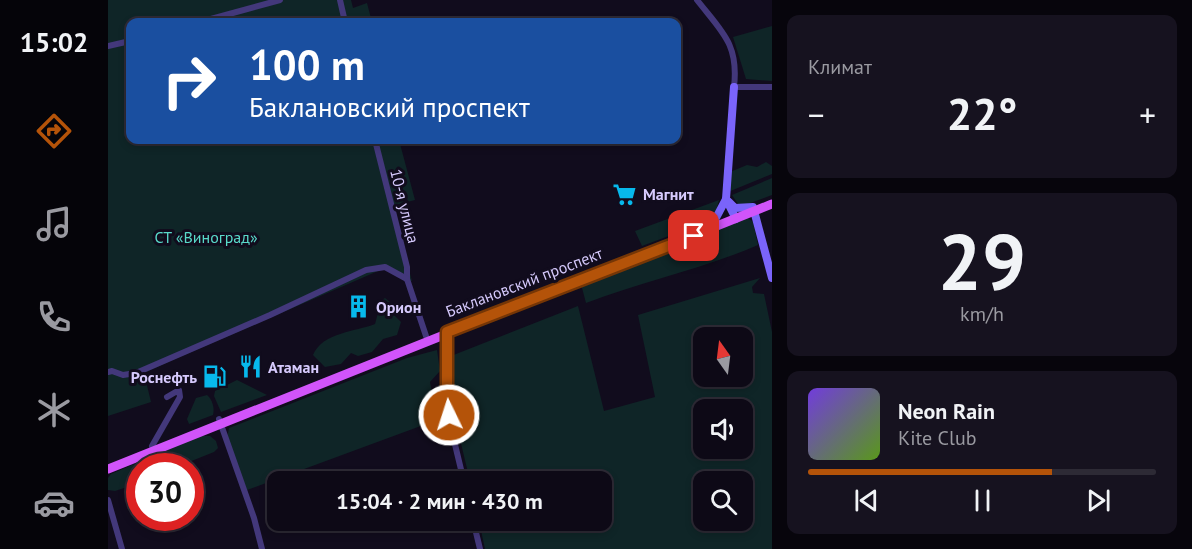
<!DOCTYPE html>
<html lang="ru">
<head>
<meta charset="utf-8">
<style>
  body { margin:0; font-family:"PT Sans",sans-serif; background:#16121f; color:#f1f3f6; height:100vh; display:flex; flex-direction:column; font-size:22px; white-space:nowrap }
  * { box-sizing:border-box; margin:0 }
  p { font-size:20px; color:#9a9aa1 }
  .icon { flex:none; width:33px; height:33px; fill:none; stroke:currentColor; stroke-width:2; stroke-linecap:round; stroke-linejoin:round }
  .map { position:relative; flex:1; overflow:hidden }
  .details { display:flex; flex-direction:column; gap:15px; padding:15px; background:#07050c; width:420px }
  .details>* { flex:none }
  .hud { position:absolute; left:18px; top:18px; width:555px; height:126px; border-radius:12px; box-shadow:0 3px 9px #0003,0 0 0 2px #2d2a35; background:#1a4fa0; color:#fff; overflow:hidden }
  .needle { width:39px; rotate:346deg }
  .fabs { position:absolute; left:585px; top:327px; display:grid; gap:12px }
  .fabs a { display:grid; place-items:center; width:60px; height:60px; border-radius:12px; background:#0d0916; box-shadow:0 3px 9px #0003,0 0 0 2px #2d2a35; font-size:30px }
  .speed { position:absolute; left:18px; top:453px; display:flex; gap:12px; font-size:30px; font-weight:700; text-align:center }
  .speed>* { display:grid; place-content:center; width:78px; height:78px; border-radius:50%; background:#0d0916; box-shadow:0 3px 9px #0003,0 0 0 2px #2d2a35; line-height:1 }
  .speed .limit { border:9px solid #d22; background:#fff; color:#111 }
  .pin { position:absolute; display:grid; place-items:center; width:51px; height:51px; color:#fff; margin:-26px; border-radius:12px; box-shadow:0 3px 9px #0006 }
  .me { position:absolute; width:66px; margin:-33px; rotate:356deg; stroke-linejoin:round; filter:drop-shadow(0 0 4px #0008) }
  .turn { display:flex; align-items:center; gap:21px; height:126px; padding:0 24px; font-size:27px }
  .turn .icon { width:78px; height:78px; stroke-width:2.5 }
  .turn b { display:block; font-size:42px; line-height:51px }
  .big { font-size:45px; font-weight:800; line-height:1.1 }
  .details .card { flex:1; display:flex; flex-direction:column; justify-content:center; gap:9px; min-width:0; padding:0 21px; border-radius:12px; background:#16121f }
  .details .dial { align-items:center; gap:0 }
  .dial b { font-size:78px; line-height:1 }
  .song { display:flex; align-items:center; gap:18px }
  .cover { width:72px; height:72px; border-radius:9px; background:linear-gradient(135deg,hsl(260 70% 55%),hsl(90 70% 35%)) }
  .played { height:6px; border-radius:3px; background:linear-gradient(90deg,#b45309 70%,#2d2a35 70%) }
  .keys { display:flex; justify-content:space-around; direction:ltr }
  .heat { display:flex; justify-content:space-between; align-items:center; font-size:33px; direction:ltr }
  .trip { position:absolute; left:159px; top:471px; width:345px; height:60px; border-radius:12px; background:#0d0916; box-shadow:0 3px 9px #0003,0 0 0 2px #2d2a35; font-weight:800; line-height:60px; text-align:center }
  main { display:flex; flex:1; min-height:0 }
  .menu { display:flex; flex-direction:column; width:108px; justify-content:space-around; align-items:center; background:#050409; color:#9a9aa1 }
  .menu .icon { width:42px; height:42px }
  .menu .active { color:#b45309 }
  .menu b { font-size:27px; color:#f1f3f6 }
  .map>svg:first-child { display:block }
  .green { fill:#0f2527; fill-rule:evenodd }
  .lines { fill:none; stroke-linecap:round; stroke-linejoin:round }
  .street { stroke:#43387b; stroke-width:6 }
  .secondary { stroke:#7a64fa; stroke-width:8 }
  .primary { stroke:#d154fa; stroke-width:9 }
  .route-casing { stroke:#753606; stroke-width:15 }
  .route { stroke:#b45309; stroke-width:10 }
  .labels { text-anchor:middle; stroke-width:6; stroke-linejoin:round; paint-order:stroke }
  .poi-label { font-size:16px; font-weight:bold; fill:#d6cafd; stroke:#110c1d; text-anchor:start }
  .street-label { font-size:16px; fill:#d6cafd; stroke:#110c1d }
  .park-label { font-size:16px; fill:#59daca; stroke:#110c1d }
</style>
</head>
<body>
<main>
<nav class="menu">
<b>15:02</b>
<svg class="icon active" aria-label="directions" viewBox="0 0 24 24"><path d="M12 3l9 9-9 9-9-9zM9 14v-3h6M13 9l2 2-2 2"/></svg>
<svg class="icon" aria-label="music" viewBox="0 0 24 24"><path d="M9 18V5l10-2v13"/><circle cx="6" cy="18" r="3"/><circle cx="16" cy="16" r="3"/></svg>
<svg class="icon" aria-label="phone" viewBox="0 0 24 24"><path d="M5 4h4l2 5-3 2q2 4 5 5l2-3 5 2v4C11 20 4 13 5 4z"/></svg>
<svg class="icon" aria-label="climate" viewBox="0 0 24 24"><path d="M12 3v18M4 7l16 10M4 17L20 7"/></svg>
<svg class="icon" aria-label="car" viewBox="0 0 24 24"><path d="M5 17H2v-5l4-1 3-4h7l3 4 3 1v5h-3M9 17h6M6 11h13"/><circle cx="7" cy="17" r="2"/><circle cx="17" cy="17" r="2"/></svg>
</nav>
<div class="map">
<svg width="664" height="549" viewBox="0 0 664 549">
  <rect width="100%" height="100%" fill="#110c1d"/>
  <g class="green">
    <polygon points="0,0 243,0 245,8 259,3 264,22 22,22 22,140 291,140 307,200 284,206 304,281 293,278 277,268 67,359 36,373 43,402 0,416"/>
    <polygon points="664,26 664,81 638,79 625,37"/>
    <polygon points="658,162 664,166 664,174 620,192 622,172 639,165 649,167"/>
    <polygon points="664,178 664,195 634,206 630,204 624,195"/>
    <polygon points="611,200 607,215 598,222 534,246 527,231"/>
    <path d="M639,217L645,222L650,245C595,269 535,281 478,303L473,284Z"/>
    <path d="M652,278L644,287L645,293L656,294L664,332V549H377L371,521L494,520V482L362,481L344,406L343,356L470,306L496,411L547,397L530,315ZM596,338H634V376H596ZM596,410H634V448H596ZM596,482H634V520H596Z"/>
    <path d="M277,298L283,303L286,315L293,322L289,335L275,339L264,352L250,356L243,353L233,364L217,367L205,355C215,332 247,332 267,324L270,313L271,302Z"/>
    <polygon points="329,350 332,371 322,382 329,420 139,490 119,438 121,428 299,358"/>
    <polygon points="129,380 159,395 113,412 106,396 107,391"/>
    <path d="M99,395C104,399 107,408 105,415L81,424L79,419L88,398Z"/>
    <polygon points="92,436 102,436 108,441 110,448 106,452 71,466 32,466 31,483 7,491 0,490 0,478 3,474"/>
  </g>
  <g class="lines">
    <g class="street">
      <polyline points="232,0 237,22"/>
      <path d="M589,0C614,32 631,44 626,87H664"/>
      <polyline points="92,22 172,0"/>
      <polyline points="0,46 22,41"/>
      <polyline points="267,140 299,267 299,279 318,336"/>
      <polyline points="339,333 339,398 344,432 356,482"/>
      <polyline points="0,372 4,371 15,375 28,373 162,315 258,270 277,267 299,279"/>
      <polyline points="111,419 146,518 154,549"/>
      <polyline points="44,446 72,397 71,390 59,397"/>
      <polyline points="0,500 14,549"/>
      <polyline points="365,520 372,549"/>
    </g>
    <g class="secondary">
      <polyline points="626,87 618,199 628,219"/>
      <polyline points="621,202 627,208 645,207 664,278"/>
      <polyline points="598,226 608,218 618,199"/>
    </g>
    <polyline class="primary" points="0,469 664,204"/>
  </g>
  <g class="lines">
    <defs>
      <polyline id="route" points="341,415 339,398 339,332 586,236"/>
    </defs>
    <use href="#route" class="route-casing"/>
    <use href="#route" class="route"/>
  </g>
  <defs>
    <symbol id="supermarket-bare" viewBox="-9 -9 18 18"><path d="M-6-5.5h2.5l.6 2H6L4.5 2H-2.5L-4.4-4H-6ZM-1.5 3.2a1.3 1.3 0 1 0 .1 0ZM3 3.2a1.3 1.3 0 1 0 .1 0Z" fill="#07b9ec" stroke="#110c1d" stroke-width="2.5" paint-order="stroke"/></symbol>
    <symbol id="building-bare" viewBox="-9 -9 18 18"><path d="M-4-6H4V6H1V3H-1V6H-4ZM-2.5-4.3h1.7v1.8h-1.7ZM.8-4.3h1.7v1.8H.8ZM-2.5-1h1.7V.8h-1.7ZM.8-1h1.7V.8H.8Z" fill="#07b9ec" stroke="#110c1d" stroke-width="2.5" paint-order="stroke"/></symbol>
    <symbol id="restaurant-bare" viewBox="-9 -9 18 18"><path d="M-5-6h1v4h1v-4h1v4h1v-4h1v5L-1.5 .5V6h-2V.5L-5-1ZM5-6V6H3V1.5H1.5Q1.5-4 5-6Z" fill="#07b9ec" stroke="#110c1d" stroke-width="2.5" paint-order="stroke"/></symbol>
    <symbol id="fuel-bare" viewBox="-9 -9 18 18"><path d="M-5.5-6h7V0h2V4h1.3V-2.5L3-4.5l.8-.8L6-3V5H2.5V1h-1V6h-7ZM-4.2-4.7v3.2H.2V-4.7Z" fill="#07b9ec" stroke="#110c1d" stroke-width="2.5" paint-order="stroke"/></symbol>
  </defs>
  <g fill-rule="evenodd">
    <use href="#supermarket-bare" x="500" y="178" width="33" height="33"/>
    <use href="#building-bare" x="234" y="290" width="33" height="33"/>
    <use href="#restaurant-bare" x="126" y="350" width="33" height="33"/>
    <use href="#fuel-bare" x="90" y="360" width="33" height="33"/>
  </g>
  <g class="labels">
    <g class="poi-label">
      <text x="535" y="200">Магнит</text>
      <text x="268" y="313">Орион</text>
      <text x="160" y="373">Атаман</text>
      <text x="89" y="383" text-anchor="end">Роснефть</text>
    </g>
    <g class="street-label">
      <text transform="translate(297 206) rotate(76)" y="6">10-я улица</text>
      <text transform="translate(416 282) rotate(-21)" y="6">Баклановский проспект</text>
    </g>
    <g class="park-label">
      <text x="98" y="243">СТ «Виноград»</text>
    </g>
  </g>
</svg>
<div class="fabs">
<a><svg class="needle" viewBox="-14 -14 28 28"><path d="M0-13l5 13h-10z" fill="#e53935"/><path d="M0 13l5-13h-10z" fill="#9a9aa1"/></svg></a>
<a><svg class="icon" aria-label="sound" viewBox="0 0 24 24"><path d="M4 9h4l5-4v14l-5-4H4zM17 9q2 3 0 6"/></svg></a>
<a><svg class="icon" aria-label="search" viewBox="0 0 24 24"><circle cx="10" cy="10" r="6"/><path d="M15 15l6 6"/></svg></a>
</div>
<div class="speed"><div class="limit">30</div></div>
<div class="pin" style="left:586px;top:236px;background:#d93025"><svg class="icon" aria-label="arrive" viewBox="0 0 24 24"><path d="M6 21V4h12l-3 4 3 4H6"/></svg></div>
<svg class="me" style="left:341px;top:415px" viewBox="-20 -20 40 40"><circle r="17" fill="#b45309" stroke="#fff" stroke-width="3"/><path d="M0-11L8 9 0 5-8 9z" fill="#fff"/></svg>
<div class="trip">15:04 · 2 мин · 430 m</div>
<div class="hud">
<div class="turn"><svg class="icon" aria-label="right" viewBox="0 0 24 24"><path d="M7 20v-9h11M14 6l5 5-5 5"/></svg><div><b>100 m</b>Баклановский проспект</div></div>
</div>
</div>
<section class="details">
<div class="card"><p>Климат</p>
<div class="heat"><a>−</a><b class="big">22°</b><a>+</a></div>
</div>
<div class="card dial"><b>29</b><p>km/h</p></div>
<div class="card">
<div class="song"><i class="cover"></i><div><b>Neon Rain</b><p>Kite Club</p></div></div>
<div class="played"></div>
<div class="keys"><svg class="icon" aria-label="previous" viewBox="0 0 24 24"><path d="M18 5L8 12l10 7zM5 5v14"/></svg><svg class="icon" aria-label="pause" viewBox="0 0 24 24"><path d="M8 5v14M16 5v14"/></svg><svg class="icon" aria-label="next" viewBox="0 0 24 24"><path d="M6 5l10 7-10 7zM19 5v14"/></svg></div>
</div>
</section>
</main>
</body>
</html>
